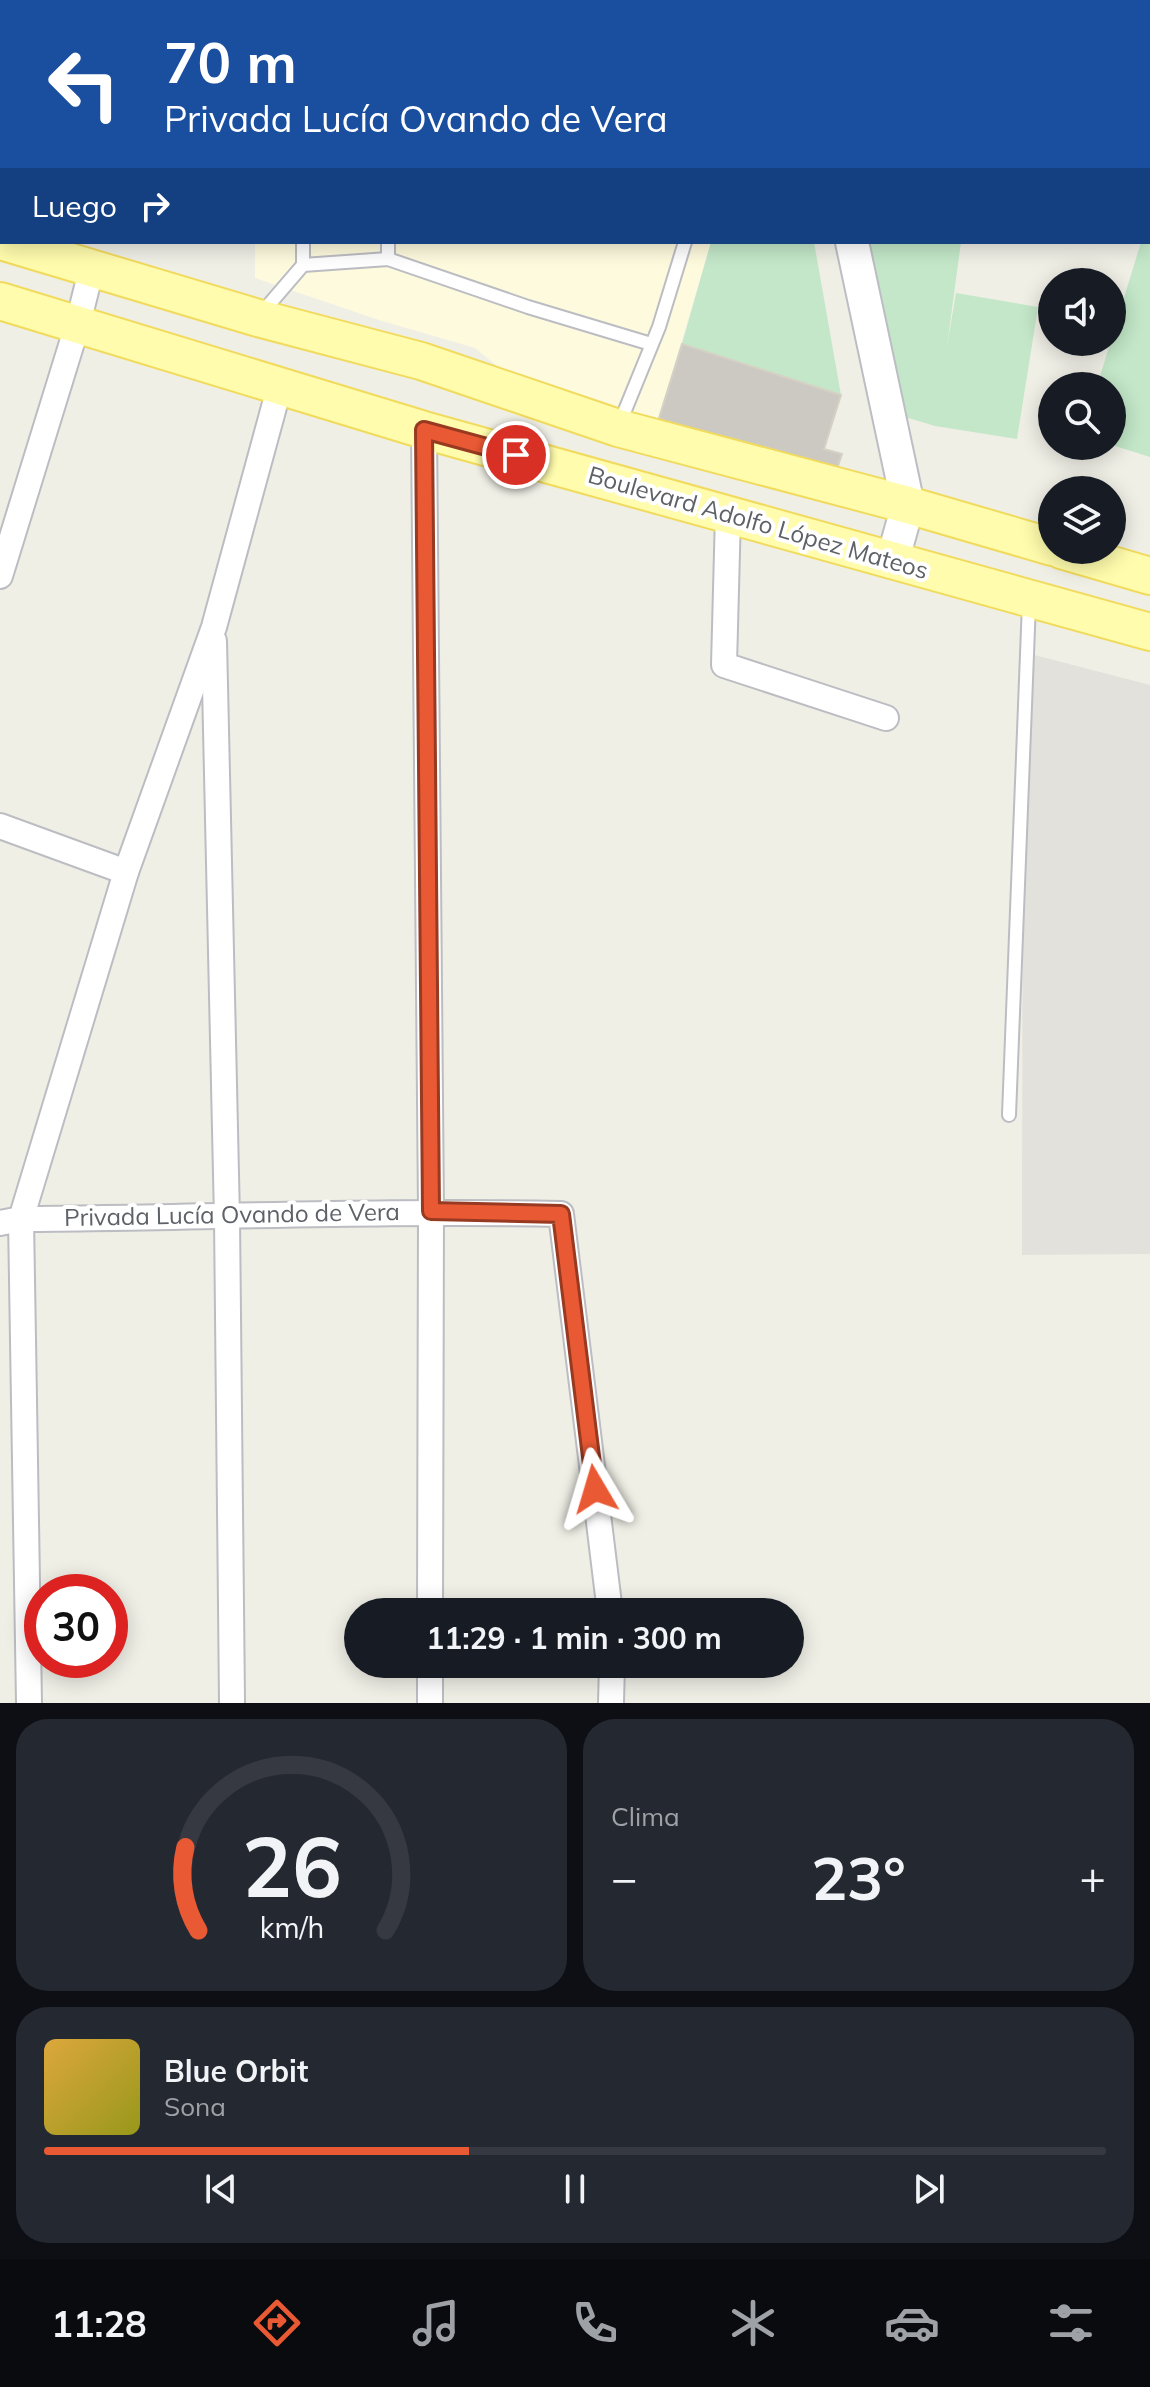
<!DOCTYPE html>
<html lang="es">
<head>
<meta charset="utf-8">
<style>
  body { margin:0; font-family:Mulish,sans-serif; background:#242831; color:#f1f3f6; height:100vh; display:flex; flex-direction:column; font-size:30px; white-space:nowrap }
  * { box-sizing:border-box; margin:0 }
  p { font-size:26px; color:#9ea1a6 }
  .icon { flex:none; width:44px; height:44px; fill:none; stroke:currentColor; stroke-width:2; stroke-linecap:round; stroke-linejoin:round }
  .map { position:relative; height:1703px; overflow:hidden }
  .panel { display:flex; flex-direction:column; gap:16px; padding:16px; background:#0d0f14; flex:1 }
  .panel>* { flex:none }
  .guide { position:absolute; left:0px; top:0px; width:1150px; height:244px; box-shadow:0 4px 20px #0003; background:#1a4fa0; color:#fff; overflow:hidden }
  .tools { position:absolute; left:1038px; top:268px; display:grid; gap:16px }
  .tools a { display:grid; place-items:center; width:88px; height:88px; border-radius:50%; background:#171b24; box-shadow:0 4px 20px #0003; font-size:40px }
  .speed { position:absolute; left:24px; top:1574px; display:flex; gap:16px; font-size:40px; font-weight:700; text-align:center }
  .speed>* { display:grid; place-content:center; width:104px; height:104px; border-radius:50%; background:#171b24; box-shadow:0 4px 20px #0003; line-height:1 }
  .speed .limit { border:12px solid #d22; background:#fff; color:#111 }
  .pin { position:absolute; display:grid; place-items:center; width:68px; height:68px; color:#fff; margin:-34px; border:4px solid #fff; border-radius:50%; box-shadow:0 2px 8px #0007 }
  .me { position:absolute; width:88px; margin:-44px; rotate:353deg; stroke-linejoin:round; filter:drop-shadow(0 0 6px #0008) }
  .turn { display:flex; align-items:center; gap:28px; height:168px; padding:0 32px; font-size:36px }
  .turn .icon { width:104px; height:104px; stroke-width:2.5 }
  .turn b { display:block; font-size:56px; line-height:68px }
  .then { display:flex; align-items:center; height:76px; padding:0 32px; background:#0003; gap:16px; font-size:30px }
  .big { font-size:60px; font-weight:700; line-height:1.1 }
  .panel .widget { flex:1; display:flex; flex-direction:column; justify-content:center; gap:12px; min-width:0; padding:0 28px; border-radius:32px; background:#242831 }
  .panel .dial { align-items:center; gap:0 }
  .dial svg { height:208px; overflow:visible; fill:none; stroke:#363941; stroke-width:7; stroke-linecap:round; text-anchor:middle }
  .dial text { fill:#f1f3f6; stroke:none }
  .song { display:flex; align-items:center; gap:24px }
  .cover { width:96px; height:96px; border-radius:12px; background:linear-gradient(135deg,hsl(40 70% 55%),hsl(60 70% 35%)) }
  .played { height:8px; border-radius:4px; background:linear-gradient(90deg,#e95933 40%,#363941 40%) }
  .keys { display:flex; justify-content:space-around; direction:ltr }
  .heat { display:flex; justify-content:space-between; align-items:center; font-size:44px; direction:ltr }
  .panel .tiles { flex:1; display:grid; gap:16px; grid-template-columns:1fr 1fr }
  .widget:last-child { grid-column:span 2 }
  .trip { position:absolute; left:344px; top:1598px; width:460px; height:80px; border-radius:40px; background:#171b24; box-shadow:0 4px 20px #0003; font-weight:700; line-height:80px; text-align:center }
  .dock { display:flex; height:128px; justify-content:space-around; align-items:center; background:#090b0e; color:#9ea1a6 }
  .dock .icon { width:56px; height:56px }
  .dock .current { color:#e95933 }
  .dock b { font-size:36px; color:#f1f3f6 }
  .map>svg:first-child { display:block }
  .commercial { fill:#fefade }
  .industrial { fill:#e2e1db }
  .green { fill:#c3e7c8 }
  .building { fill:#ccc9c3; stroke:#d5d2c5; stroke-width:2 }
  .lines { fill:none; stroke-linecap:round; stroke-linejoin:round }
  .lane-casing { stroke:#bbbdc2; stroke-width:16 }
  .street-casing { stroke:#bbbdc2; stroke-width:28 }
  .secondary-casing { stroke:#bcbec4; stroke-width:36 }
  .primary-casing { stroke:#f1db5e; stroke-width:40 }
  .lane { stroke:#fff; stroke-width:12 }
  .street { stroke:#fff; stroke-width:24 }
  .secondary { stroke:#fff; stroke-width:32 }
  .primary { stroke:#fffcad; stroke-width:36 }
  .route-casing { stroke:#973a21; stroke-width:20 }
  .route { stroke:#e95933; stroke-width:14 }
  .labels { text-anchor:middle; stroke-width:8; stroke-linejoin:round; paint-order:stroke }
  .street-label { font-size:24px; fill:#5e6167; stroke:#fff }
</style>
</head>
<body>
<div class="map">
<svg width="1150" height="1703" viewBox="0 0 1150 1703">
  <rect width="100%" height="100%" fill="#f0efe6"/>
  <g class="commercial">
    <polygon points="259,0 780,0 259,2"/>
    <polygon points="255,242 711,242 654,434 518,383 475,348 379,320 255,278"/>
  </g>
  <polygon class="industrial" points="1023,652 1150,685 1150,1254 1022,1255"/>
  <g class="green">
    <polygon points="1150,211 1150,457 1112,445 1112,386 1097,386 1141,242 1148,242"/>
    <polygon points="711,242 814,242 841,395 682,344"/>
    <polygon points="844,242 961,242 947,346 956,293 1038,307 1017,439 935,426 872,407"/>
  </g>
  <polygon class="building" points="682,344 841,395 824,449 842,454 830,490 654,434"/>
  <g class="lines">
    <defs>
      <g id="lane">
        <polyline points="494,0 530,2"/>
        <polyline points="317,2 320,0"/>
        <polyline points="392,2 392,0"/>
        <polyline points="388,259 388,242"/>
        <polyline points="303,265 388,259 528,307 651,344"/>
        <polyline points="260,315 303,265 303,242"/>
        <polyline points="619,425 659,327 685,242"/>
        <polyline points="1009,1115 1029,603"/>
      </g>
      <g id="street">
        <polyline points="424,430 431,1211 430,1612"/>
        <polyline points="728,514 724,665 886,718"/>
        <polyline points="0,576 78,323 92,267"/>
        <polyline points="214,641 227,1218 232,1703"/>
        <polyline points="0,826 126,872"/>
        <path d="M0,1223L21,1219C201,1218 381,1210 561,1214L610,1612"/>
        <polyline points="29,1703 21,1219 126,872 214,627 280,385"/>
        <polyline points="430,1703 430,1664"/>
        <polyline points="611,1703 612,1664"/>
      </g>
      <g id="secondary">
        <polyline points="800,0 800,2"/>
        <polyline points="852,242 908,505 892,562"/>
      </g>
      <g id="primary">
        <polyline points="4,242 258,318 421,361 618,428 908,505 1052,547"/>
        <polyline points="0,301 424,430 1150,632"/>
        <polyline points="1061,550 1150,576"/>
      </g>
    </defs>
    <use href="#lane" class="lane-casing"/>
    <use href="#street" class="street-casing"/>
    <use href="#secondary" class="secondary-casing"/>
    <use href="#primary" class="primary-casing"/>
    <use href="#lane" class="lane"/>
    <use href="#street" class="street"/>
    <use href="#secondary" class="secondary"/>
    <use href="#primary" class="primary"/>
  </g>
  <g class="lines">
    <defs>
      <polyline id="route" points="516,455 424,430 431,1211 561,1214 595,1489"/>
    </defs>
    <use href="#route" class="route-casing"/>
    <use href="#route" class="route"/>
  </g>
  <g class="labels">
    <g class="street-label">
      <text transform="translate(758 523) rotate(16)" y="8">Boulevard Adolfo López Mateos</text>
      <text transform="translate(232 1215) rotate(-1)" y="8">Privada Lucía Ovando de Vera</text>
    </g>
  </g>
</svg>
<div class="tools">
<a><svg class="icon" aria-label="sound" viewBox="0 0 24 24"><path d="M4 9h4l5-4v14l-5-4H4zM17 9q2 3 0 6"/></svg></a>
<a><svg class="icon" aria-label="search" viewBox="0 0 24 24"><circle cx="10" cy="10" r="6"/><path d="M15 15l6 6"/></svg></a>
<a><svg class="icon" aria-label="layers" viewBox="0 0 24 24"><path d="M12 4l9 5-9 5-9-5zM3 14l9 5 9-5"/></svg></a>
</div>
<div class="speed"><div class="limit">30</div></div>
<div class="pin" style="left:516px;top:455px;background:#d93025"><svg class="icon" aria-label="arrive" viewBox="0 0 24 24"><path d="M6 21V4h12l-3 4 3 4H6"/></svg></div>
<svg class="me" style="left:595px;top:1489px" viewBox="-20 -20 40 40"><path d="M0-17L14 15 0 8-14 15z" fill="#e95933" stroke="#fff" stroke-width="4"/></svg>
<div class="trip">11:29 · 1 min · 300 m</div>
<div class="guide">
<div class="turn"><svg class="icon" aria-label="left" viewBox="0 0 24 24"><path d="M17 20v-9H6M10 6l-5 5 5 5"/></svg><div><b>70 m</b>Privada Lucía Ovando de Vera</div></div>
<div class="then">Luego<svg class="icon" aria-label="right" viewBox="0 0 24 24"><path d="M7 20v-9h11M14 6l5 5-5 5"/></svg></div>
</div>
</div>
<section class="panel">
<div class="tiles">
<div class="widget dial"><svg viewBox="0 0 100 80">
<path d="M14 69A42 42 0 1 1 86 69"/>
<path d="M14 69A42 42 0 0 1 9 37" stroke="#e95933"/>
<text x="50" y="56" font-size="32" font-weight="700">26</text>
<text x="50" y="72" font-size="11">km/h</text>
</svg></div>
<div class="widget"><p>Clima</p>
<div class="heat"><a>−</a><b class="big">23°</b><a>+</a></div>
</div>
<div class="widget">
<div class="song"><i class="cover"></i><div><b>Blue Orbit</b><p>Sona</p></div></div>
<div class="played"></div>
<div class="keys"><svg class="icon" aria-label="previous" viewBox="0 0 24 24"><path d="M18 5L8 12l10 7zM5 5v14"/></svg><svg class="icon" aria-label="pause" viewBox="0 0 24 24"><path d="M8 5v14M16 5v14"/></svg><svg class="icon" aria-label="next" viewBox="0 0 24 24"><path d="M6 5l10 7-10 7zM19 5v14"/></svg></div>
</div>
</div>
</section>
<nav class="dock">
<b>11:28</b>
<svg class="icon current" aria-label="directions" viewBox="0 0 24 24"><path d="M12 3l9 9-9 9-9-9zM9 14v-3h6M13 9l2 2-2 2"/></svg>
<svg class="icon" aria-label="music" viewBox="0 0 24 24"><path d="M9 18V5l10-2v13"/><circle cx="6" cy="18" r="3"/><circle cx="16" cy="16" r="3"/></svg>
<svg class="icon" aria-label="phone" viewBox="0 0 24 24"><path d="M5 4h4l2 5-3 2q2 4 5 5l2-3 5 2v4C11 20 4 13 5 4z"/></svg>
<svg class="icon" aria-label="climate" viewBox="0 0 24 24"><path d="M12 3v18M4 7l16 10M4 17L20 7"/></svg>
<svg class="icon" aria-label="car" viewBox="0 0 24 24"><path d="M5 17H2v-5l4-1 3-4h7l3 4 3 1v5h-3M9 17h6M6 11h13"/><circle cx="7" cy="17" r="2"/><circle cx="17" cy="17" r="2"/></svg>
<svg class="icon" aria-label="filters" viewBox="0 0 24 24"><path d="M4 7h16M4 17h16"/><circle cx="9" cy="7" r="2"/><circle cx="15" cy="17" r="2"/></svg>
</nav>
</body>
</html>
